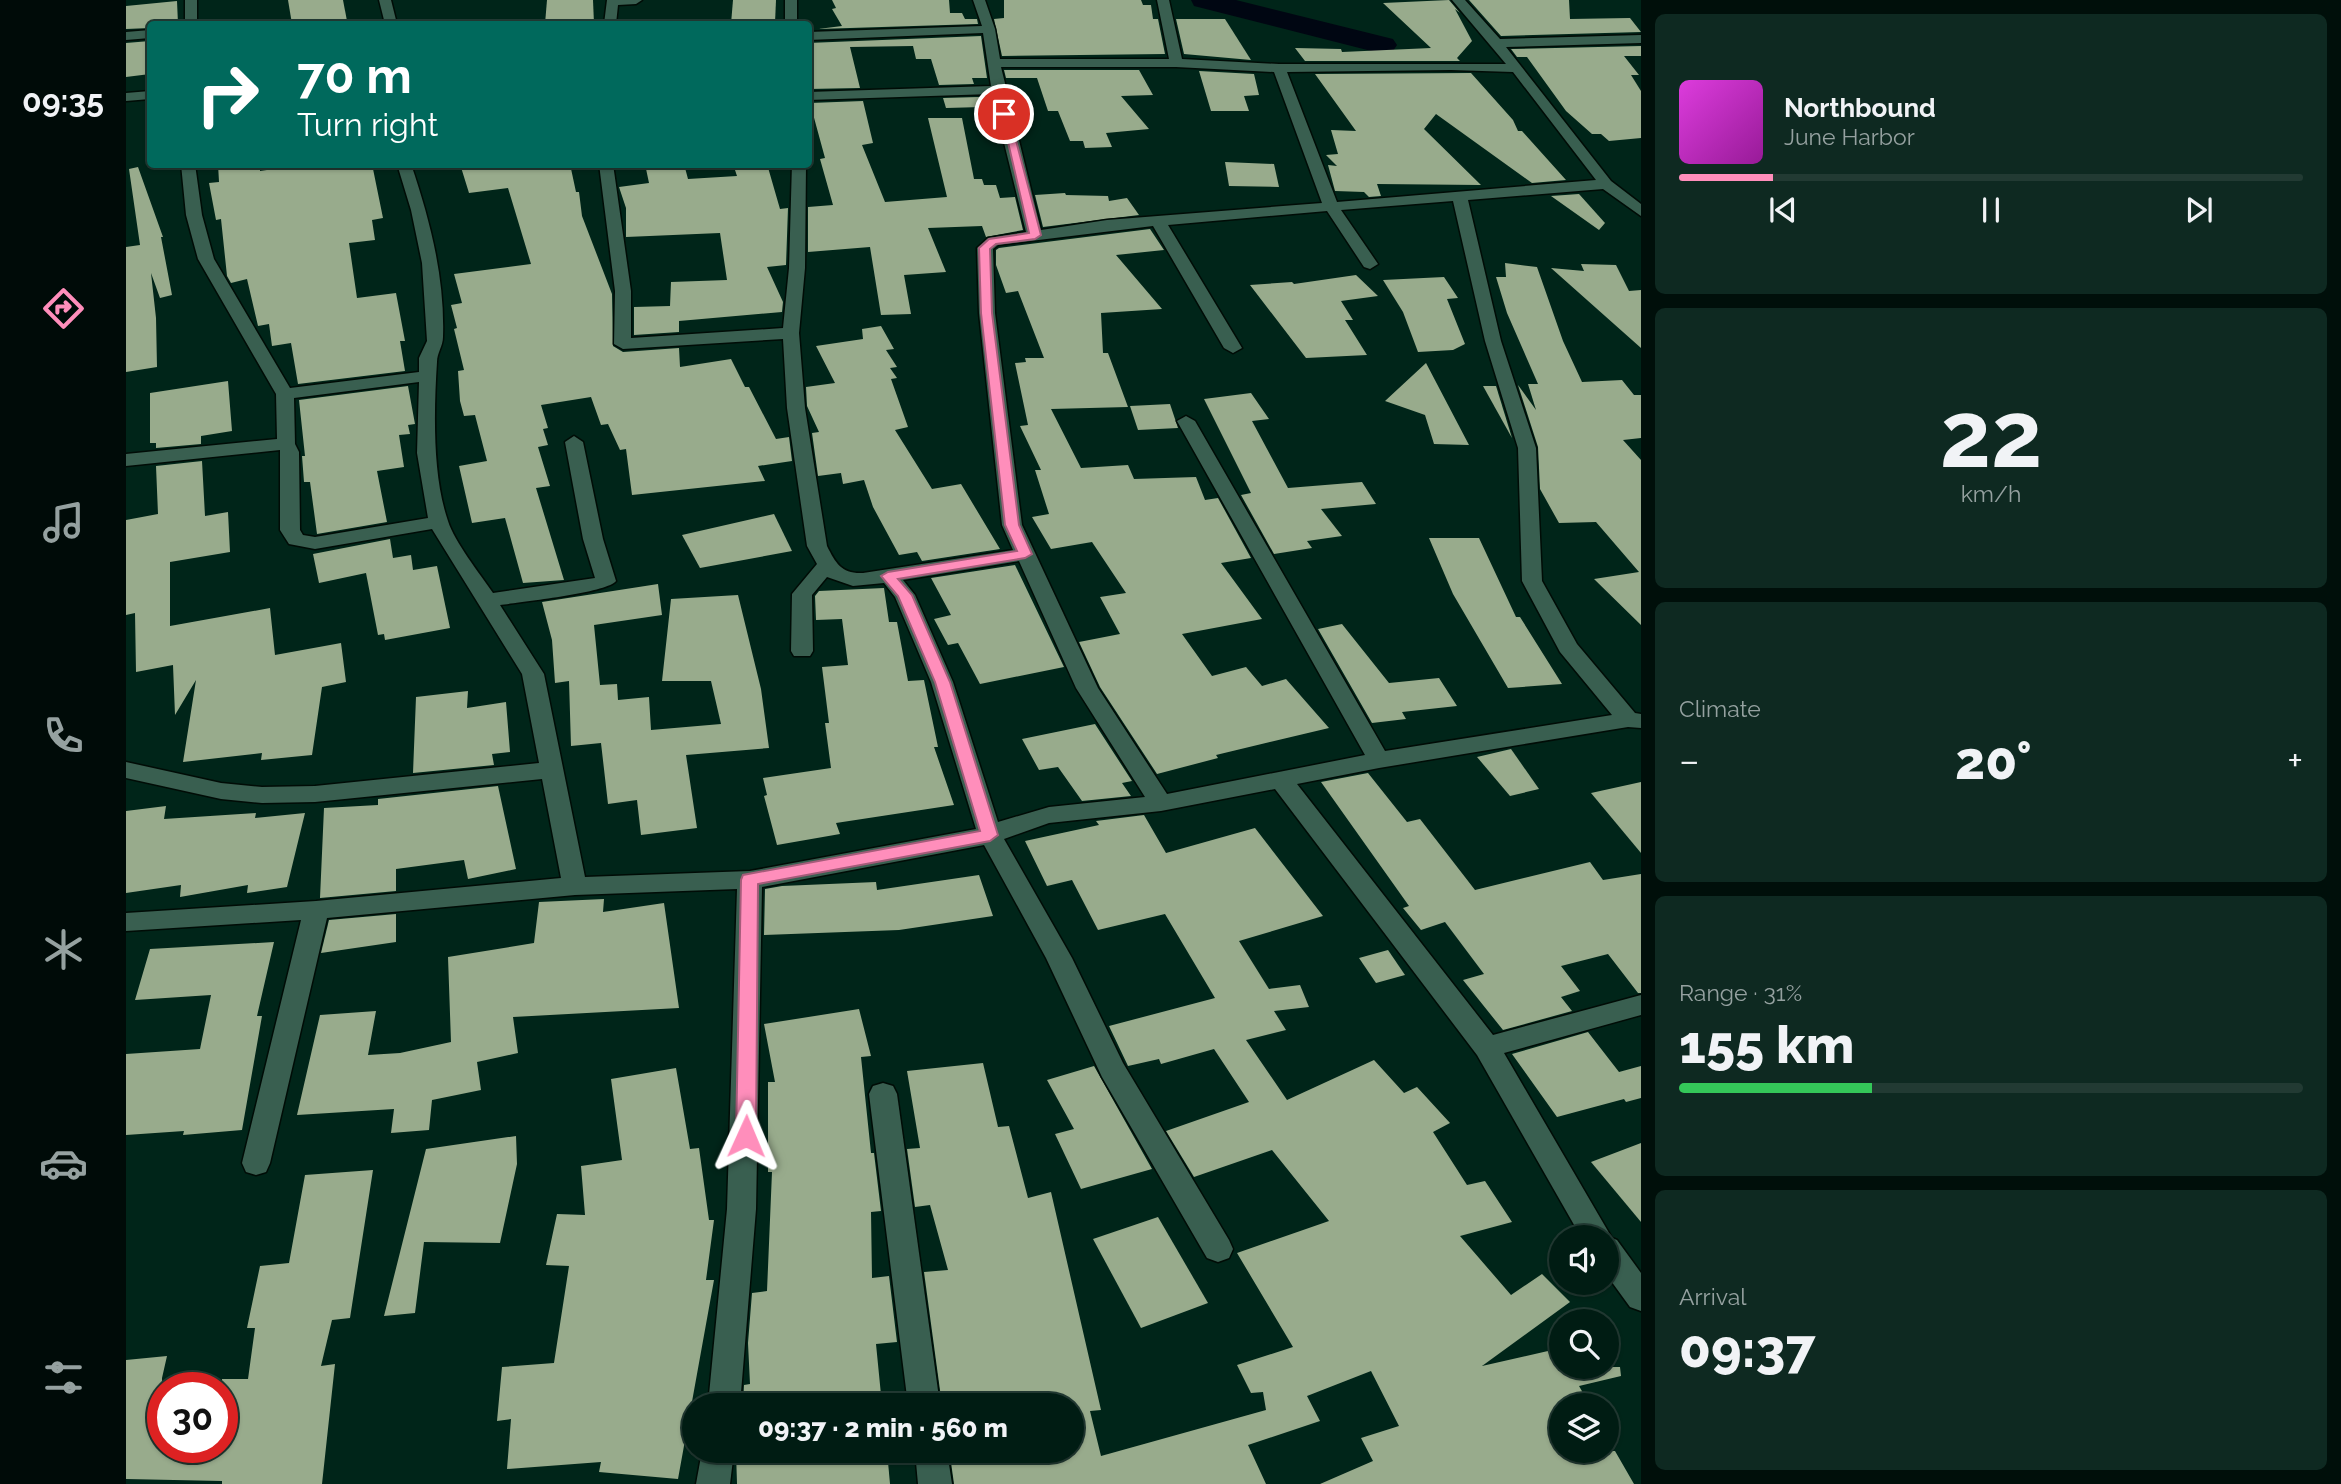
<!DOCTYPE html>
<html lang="en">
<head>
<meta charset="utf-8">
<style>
  body { margin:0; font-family:Raleway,sans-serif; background:#0e2921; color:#f1f3f6; height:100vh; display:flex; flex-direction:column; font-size:26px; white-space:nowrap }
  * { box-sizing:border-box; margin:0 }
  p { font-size:23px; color:#95a1a0 }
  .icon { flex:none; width:38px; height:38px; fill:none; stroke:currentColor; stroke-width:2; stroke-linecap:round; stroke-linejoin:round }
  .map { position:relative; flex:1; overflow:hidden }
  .sheet { display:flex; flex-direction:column; gap:14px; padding:14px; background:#000f0a; width:700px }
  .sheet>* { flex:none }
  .guide { position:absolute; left:21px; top:21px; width:665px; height:147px; border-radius:7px; box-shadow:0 2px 5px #0004,0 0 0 2px #223a33; background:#00695c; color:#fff; overflow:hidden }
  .buttons { position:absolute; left:1423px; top:1225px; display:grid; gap:14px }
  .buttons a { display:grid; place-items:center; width:70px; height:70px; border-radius:50%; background:#001c13; box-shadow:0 2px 5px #0004,0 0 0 2px #223a33; font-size:35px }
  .speed { position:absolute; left:21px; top:1372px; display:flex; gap:14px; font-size:35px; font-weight:700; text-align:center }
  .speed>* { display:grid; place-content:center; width:91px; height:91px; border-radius:50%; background:#001c13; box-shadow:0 2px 5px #0004,0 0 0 2px #223a33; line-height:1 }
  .speed .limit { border:10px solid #d22; background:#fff; color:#111 }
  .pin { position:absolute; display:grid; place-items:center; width:60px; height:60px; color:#fff; margin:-30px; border:4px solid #fff; border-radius:50%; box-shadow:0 2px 7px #0007 }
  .me { position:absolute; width:77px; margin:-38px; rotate:1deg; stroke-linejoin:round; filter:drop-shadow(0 0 5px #0008) }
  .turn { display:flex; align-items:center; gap:24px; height:147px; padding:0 35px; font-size:32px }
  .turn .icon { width:91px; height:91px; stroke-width:2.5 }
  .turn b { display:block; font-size:49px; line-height:60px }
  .big { font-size:52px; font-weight:800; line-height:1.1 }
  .sheet .tile { flex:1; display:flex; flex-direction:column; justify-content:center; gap:10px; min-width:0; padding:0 24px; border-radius:10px; background:#0e2921 }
  .sheet .dial { align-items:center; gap:0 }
  .dial b { font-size:91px; line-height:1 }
  .song { display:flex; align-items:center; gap:21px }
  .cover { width:84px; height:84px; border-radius:10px; background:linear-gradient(135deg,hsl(300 70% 55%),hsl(300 70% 35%)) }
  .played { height:7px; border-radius:4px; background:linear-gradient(90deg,#ff8ebb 15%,#223a33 15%) }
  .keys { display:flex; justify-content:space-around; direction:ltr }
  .heat { display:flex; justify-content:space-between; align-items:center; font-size:38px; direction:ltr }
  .charge { height:10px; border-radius:5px; background:linear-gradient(90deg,#34c759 31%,#223a33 0) }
  .trip { position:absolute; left:556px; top:1393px; width:402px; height:70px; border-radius:35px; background:#001c13; box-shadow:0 2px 5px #0004,0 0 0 2px #223a33; font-weight:800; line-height:70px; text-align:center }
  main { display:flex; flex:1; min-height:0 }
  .dock { display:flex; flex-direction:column; width:126px; justify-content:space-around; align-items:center; background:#000b08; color:#95a1a0 }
  .dock .icon { width:49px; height:49px }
  .dock .selected { color:#ff8ebb }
  .dock b { font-size:32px; color:#f1f3f6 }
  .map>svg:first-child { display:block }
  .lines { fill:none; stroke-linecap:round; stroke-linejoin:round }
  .river { fill:#000612; fill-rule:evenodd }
  .building { fill:#98ab8c }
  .street-casing { stroke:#000c06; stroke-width:3 }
  .street { fill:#395f50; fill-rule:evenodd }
  .route { fill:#ff8ebb; stroke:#a65c7a; stroke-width:2 }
</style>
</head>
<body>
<main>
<nav class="dock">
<b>09:35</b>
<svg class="icon selected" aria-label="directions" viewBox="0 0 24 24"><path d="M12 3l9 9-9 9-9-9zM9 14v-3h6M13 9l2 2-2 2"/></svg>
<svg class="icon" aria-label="music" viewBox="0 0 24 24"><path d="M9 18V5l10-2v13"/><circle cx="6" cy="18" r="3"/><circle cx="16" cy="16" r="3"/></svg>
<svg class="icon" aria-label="phone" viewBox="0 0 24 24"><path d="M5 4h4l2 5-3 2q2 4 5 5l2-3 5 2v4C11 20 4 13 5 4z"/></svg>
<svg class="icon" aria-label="climate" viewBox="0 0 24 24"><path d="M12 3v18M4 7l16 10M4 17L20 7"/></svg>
<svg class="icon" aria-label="car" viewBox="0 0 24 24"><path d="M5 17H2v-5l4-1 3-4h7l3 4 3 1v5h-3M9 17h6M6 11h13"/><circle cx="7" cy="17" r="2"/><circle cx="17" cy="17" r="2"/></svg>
<svg class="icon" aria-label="filters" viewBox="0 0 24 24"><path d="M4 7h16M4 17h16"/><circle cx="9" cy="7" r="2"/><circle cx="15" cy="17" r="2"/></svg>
</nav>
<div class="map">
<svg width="1515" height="1484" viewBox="0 0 1515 1484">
  <rect width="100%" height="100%" fill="#002519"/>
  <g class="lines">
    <polygon class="river" points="1065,0 1110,0 1267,39 1271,45 1267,51 1257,54 1068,6"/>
  </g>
  <g class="building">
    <polygon points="162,0 217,0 221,21 166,24"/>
    <polygon points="421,0 467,0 468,24 419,24"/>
    <polygon points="607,0 650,0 649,23 605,24"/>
    <polygon points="706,0 823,0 824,13 836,13 839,19 851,19 852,24 692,29 716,26 706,9 710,8"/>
    <polygon points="878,0 1015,0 1017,5 1025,5 1027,19 1032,19 1039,54 876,56 868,19 878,18"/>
    <polygon points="1323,0 1334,13 1329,9 1346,41 1331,58 1334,61 1179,61 1169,48 1215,49 1216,52 1305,48 1257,3"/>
    <polygon points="1343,0 1443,0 1444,19 1504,18 1515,32 1375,36"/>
    <polygon points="51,1 52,24 24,24 24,28 0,29 0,6"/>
    <polygon points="1050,19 1099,19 1125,60 1058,54"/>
    <polygon points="855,36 861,78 846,78 848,84 813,85 805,59 790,59 787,46 724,47 734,88 682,89 682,43"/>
    <polygon points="24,41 24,74 0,77 0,43"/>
    <polygon points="1515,46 1515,56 1498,56 1513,75 1505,75 1515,91 1515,138 1483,141 1475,134 1466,134 1440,111 1401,57 1391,57 1385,49"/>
    <polygon points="878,70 1013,70 1027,95 995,96 1023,129 980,133 986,147 959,148 957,141 944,141 932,111 922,111 911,78 880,78"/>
    <polygon points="1073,71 1128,74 1133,95 1118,96 1123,111 1085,111"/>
    <polygon points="1345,73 1387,120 1392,131 1396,131 1440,180 1406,183 1310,114 1298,129 1355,185 1251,184 1255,196 1243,197 1238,192 1209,191 1202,165 1211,166 1200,155 1212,154 1205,130 1230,131 1189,74"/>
    <polygon points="853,97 856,107 820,108 817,98"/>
    <polygon points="737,101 747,143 736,145 759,202 821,197 802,118 836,118 848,179 856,179 858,185 870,185 874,198 889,197 897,230 860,237 856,226 802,228 820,272 778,275 785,314 755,315 744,247 682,252 682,207 707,205 694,159 699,158 684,103"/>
    <polygon points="1099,162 1148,164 1153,187 1103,186"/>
    <polygon points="92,164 134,164 134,171 182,164 246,164 257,218 246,220 249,240 223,243 231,298 270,293 279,341 274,341 279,371 172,384 165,343 146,346 143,324 132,326 121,279 105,283 101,276 95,219 90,220 83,183 93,182"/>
    <polygon points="334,164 444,164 450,192 453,192 456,216 486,294 487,346 497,352 553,348 554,367 605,359 619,387 623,387 650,439 663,437 666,461 632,466 639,481 506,495 500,449 494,450 482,424 475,425 465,397 415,405 422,428 417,429 422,445 412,447 424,486 410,488 438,580 397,583 379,518 346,523 333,466 361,461 349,415 338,416 334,401 332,371 338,370 328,329 331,328 325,305 336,303 328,274 405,264 382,188 343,193"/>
    <polygon points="519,164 558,164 562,179 611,176 607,164 641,164 654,209 662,208 660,265 641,267 657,302 656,312 553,321 553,332 508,335 508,307 544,306 545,282 601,280 594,233 500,237 500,208 493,187 523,183"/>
    <polygon points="12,167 37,237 35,237 46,295 34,298 25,273 30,318 31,367 0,372 0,247 14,245 3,169"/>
    <polygon points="939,193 940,195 982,196 983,201 1001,198 1013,215 917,227 909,195"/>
    <polygon points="1453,194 1479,223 1473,230 1425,196"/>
    <polygon points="1024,229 1038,250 990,255 1036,309 975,313 977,353 982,353 1002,407 925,409 955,468 1002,465 1008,479 1070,477 1079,500 1092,498 1125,558 1095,563 1136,619 1056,634 1086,676 1120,667 1136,686 1160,679 1203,728 1090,755 1092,758 1031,774 974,687 953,642 994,634 974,597 1000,593 966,542 925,549 906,517 923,514 909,470 915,470 894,426 902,425 889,363 900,362 899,358 918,358 892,291 880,293 870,265 870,250 873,248"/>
    <polygon points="1379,263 1411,267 1437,341 1456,382 1496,380 1508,395 1515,395 1515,438 1497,440 1515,460 1515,625 1468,579 1513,572 1470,522 1433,523 1414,489 1412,447 1392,385 1410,410 1402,384 1412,384 1381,313 1370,277 1380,277"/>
    <polygon points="1455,264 1490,265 1503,291 1515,290 1515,348 1425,268 1458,271"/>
    <polygon points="1230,275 1252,296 1215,301 1227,320 1219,320 1241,355 1180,358 1124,285 1166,282 1168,284"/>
    <polygon points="1318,277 1332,298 1321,299 1339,344 1327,350 1292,352 1277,312 1257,280"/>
    <polygon points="755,326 768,349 760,350 771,367 764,368 771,378 765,379 782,427 769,430 806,489 835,484 874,549 796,561 791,552 773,555 747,507 738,480 717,484 715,473 692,476 686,433 693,432 681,406 680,387 709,383 690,346 737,339 736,329"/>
    <polygon points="1300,363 1343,445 1308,444 1299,415 1259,401"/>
    <polygon points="102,381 106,431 75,436 75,444 30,448 30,443 24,443 24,393"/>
    <polygon points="282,386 289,424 282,425 284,434 273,435 278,467 251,471 261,522 191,534 184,482 178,482 176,456 179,456 173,400"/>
    <polygon points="1357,386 1370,386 1386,438"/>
    <polygon points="1125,393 1143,419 1126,421 1162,488 1236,482 1250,504 1195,509 1216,536 1181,541 1186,548 1148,554 1115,495 1125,493 1078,399"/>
    <polygon points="1044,404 1052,428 1012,430 1004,406"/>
    <polygon points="76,461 79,516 102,512 104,552 44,562 44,626 144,608 149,655 215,643 220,682 196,687 186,755 135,760 136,753 57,762 70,680 49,715 47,665 10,672 9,613 0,615 0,520 32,514 30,466"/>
    <polygon points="648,514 666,551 574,568 556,535"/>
    <polygon points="1303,538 1353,538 1390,617 1394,617 1436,684 1382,688 1327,594"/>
    <polygon points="264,539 267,558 285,555 287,570 311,566 324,628 259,640 258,634 252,635 240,573 193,583 187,554"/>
    <polygon points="889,565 938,667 854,684 832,643 822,645 808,619 825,615 805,578"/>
    <polygon points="532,584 536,615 468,625 474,685 491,684 492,700 523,697 525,730 595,724 585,681 536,681 545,599 612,595 635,689 643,748 560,755 571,828 515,835 511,800 482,804 475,743 445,746 443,681 429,683 426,640 416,602"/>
    <polygon points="758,588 763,622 771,622 782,681 798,680 812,747 808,747 828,805 710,823 714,834 651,845 638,796 641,795 637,778 705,768 699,723 703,723 696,667 722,665 716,619 690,620 689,596 693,591"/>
    <polygon points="1216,624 1263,683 1313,678 1331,706 1276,712 1280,719 1246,723 1192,629"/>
    <polygon points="342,691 341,708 380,702 384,752 366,754 368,765 287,773 290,697"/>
    <polygon points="969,724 1006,781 996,783 1005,796 956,801 932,767 913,770 896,739"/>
    <polygon points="1385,749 1413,789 1384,796 1351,757"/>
    <polygon points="1242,773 1281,822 1294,819 1349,890 1464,862 1477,880 1515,874 1515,993 1512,993 1482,954 1435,966 1454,991 1435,997 1446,1011 1377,1030 1337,980 1358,974 1319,922 1295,930 1277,908 1283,906 1195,782"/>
    <polygon points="1515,782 1515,853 1465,793"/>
    <polygon points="372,786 390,869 342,879 338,860 270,869 270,891 194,898 198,808 252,805 252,799"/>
    <polygon points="40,806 38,819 130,813 129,818 179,813 161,887 121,893 122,885 54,897 55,885 0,893 0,811"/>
    <polygon points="1018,815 1040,853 1129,828 1197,916 1113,941 1143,989 1174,985 1183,1007 1148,1011 1160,1030 1120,1040 1161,1100 1248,1060 1278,1093 1291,1087 1324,1123 1307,1132 1341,1185 1359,1181 1386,1222 1334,1236 1385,1295 1416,1274 1444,1302 1356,1366 1435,1348 1435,1367 1494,1367 1495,1376 1453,1386 1464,1405 1435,1405 1435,1451 1489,1451 1508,1484 1194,1484 1247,1461 1235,1438 1273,1426 1245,1371 1181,1396 1194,1421 1122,1445 1140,1484 828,1484 824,1455 858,1451 947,1451 947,1405 816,1405 798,1272 822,1270 804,1205 789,1207 781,1149 794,1148 781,1071 857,1063 872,1127 883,1126 902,1198 925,1192 975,1410 964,1411 975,1456 1140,1410 1137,1392 1125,1393 1111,1365 1167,1347 1111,1253 1203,1221 1146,1150 1068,1177 1040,1131 1123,1102 1088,1049 1035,1064 1033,1059 1002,1066 983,1026 1089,998 1039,914 972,930 946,880 921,886 899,841 973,825 970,821"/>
    <polygon points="853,875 867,916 773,930 638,935 639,889 656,886 750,882 751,890"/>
    <polygon points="478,899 477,912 538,903 553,1008 387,1017 392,1053 351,1062 355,1090 306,1100 303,1130 265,1133 268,1109 171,1115 194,1015 250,1011 242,1055 274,1053 325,1042 322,957 408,943 413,902"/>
    <polygon points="270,914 270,942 195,953 203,920"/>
    <polygon points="148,942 131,1016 136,1016 116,1130 57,1135 58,1131 0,1135 0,1054 74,1049 85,995 9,1000 24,949"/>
    <polygon points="1262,950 1279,975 1250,983 1233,958"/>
    <polygon points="733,1009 745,1056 735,1057 745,1153 748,1153 755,1211 745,1212 746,1278 763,1276 771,1342 750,1344 756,1405 617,1405 618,1385 624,1384 622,1343 626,1293 641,1291 646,1172 642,1172 642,1082 649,1082 638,1024"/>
    <polygon points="1462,1032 1493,1072 1515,1066 1515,1098 1500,1102 1498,1099 1431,1117 1386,1054"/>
    <polygon points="968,1066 1026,1169 955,1189 929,1134 948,1129 921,1080"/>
    <polygon points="550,1068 564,1149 573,1148 583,1220 588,1220 580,1280 588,1280 552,1479 473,1472 475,1462 381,1469 385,1419 371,1421 376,1367 428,1363 443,1266 420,1265 431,1214 459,1215 455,1166 496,1160 485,1079"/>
    <polygon points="390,1136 391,1164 374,1243 298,1242 289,1313 258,1316 300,1149"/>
    <polygon points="1515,1143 1515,1222 1465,1162"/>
    <polygon points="247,1170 224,1318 206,1320 195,1366 209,1364 196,1484 96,1484 96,1481 0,1479 0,1360 41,1356 36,1378 37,1447 96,1447 96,1379 122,1379 129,1328 121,1328 134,1266 163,1263 179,1175"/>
    <polygon points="1032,1217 1082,1303 1015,1328 967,1239"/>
    <polygon points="610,1451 761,1451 764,1484 611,1484"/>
  </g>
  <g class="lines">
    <defs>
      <g id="street">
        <rect x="59" y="0" width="12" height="24"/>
        <polygon points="253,0 265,0 271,24 259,24"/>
        <polygon points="481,0 516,0 510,4 492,5 490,24 478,24"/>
        <rect x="659" y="0" width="12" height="24"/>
        <path d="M847,0H859L869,29L874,59H1043L1031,0H1043L1056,59L1153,64H1380L1326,0H1339L1374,39L1515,35V43L1380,47L1485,181L1515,204V216L1477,189L1342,200L1375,341L1410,448L1416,581L1451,644L1509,713L1515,714V728L1502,727L1253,768L1171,784L1367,1035L1515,995V1015L1378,1053L1486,1238L1491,1240L1515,1273V1311L1504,1307L1480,1274V1237H1455L1351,1055L1149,789L1035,811L923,823L878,839L946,958L997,1063L1103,1240L1107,1249L1103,1258L1092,1262L1081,1258L976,1077L920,958L858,845L636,887L630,1209L614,1405H582L601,1209L611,889L449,895L201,918L144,1163L140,1172L130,1175L120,1172L116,1163L175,920L0,931V913L190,901L435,878L416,779L189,802L136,803L95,799L0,778V762L95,783L136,787L189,786L413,763L396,674L306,529L189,549L163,544L154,530V450L0,466V454L151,439L150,394L72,259L60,215L55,164H69L76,215L88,259L164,388L293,372V358L301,341L296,263L285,210L271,164H285C304,220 319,278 317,337C317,346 311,353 311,362C308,409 306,475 322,521C328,541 354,574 367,593L469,578L457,539L439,442L448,436L457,442L477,539L490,581C481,593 394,602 374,605L418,674L459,877L624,871L850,829L805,682L769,597L758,583L727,586L701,577L686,595L687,651L684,656H668L665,651L666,594L691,564L681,546L661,408L657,339L497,349L488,344L489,291L473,164H487L505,291V338L657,328L663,268L666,164H680L679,268L673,333L679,408L701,546C710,564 716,574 737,573L887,550L876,525L853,313L851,248L862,238L900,232L866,94L682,100V92L865,86L857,33L682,40V32L856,26ZM875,67H1050L1148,72L1196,203L981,220L915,230ZM1325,70L1387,72L1470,180L1211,202L1161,72ZM1327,201L1359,341L1392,448L1396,581L1434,652L1486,715L1259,751L1069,421L1060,416L1051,421L1239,755L1041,794L972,688L896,525L869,313L867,249L872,245L1027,226L1098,348L1107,353L1116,348L1042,225L1201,211L1238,267L1244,269L1252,264L1215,210ZM293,382L291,453L302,518L189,537L177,535L174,530L173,452L169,444L168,398ZM893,561L950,688L1019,797L923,807L872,822L827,682L789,595L777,580Z"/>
        <polygon points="24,30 24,38 0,40 0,32"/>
        <polygon points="24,91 24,99 0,101 0,93"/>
        <polygon points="757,1083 767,1086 771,1094 814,1405 782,1405 743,1094 747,1086"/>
        <polygon points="576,1451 608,1451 604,1484 570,1484"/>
        <polygon points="789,1451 821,1451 826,1484 792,1484"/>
      </g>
    </defs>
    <use href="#street" class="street-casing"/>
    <use href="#street" class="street"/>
  </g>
  <polygon class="route" points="875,112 883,114 915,235 909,239 870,244 864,249 866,313 893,525 906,554 899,558 772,579 786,595 824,682 872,835 864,841 632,884 630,1136 627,1142 620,1145 613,1142 610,1136 615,880 617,875 854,831 809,682 772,596 755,576 762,572 891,551 879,525 855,313 853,248 863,239 903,233"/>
</svg>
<div class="buttons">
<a><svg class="icon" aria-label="sound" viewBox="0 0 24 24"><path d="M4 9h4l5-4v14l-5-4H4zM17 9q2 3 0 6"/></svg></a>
<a><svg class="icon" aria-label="search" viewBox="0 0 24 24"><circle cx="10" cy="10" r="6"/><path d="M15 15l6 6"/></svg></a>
<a><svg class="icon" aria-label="layers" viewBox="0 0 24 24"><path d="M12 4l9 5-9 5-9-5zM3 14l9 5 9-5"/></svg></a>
</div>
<div class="speed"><div class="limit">30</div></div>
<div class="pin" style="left:878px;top:114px;background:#d93025"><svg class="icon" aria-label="arrive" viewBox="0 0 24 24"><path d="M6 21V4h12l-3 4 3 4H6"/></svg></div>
<svg class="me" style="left:620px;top:1136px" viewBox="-20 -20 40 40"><path d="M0-17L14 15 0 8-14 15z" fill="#ff8ebb" stroke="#fff" stroke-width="4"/></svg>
<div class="trip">09:37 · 2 min · 560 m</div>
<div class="guide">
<div class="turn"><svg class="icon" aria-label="right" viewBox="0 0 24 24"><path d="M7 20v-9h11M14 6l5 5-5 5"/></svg><div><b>70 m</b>Turn right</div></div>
</div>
</div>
<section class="sheet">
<div class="tile">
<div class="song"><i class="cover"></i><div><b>Northbound</b><p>June Harbor</p></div></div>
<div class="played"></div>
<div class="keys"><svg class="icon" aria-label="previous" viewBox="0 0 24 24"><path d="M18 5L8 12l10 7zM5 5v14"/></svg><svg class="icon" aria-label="pause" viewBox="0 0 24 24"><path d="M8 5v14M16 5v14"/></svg><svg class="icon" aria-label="next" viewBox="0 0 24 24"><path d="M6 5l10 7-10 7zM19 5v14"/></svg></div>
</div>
<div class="tile dial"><b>22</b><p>km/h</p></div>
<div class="tile"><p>Climate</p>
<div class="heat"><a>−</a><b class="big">20°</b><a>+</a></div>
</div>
<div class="tile"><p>Range · 31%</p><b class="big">155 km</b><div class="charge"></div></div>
<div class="tile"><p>Arrival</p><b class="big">09:37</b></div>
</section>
</main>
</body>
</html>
